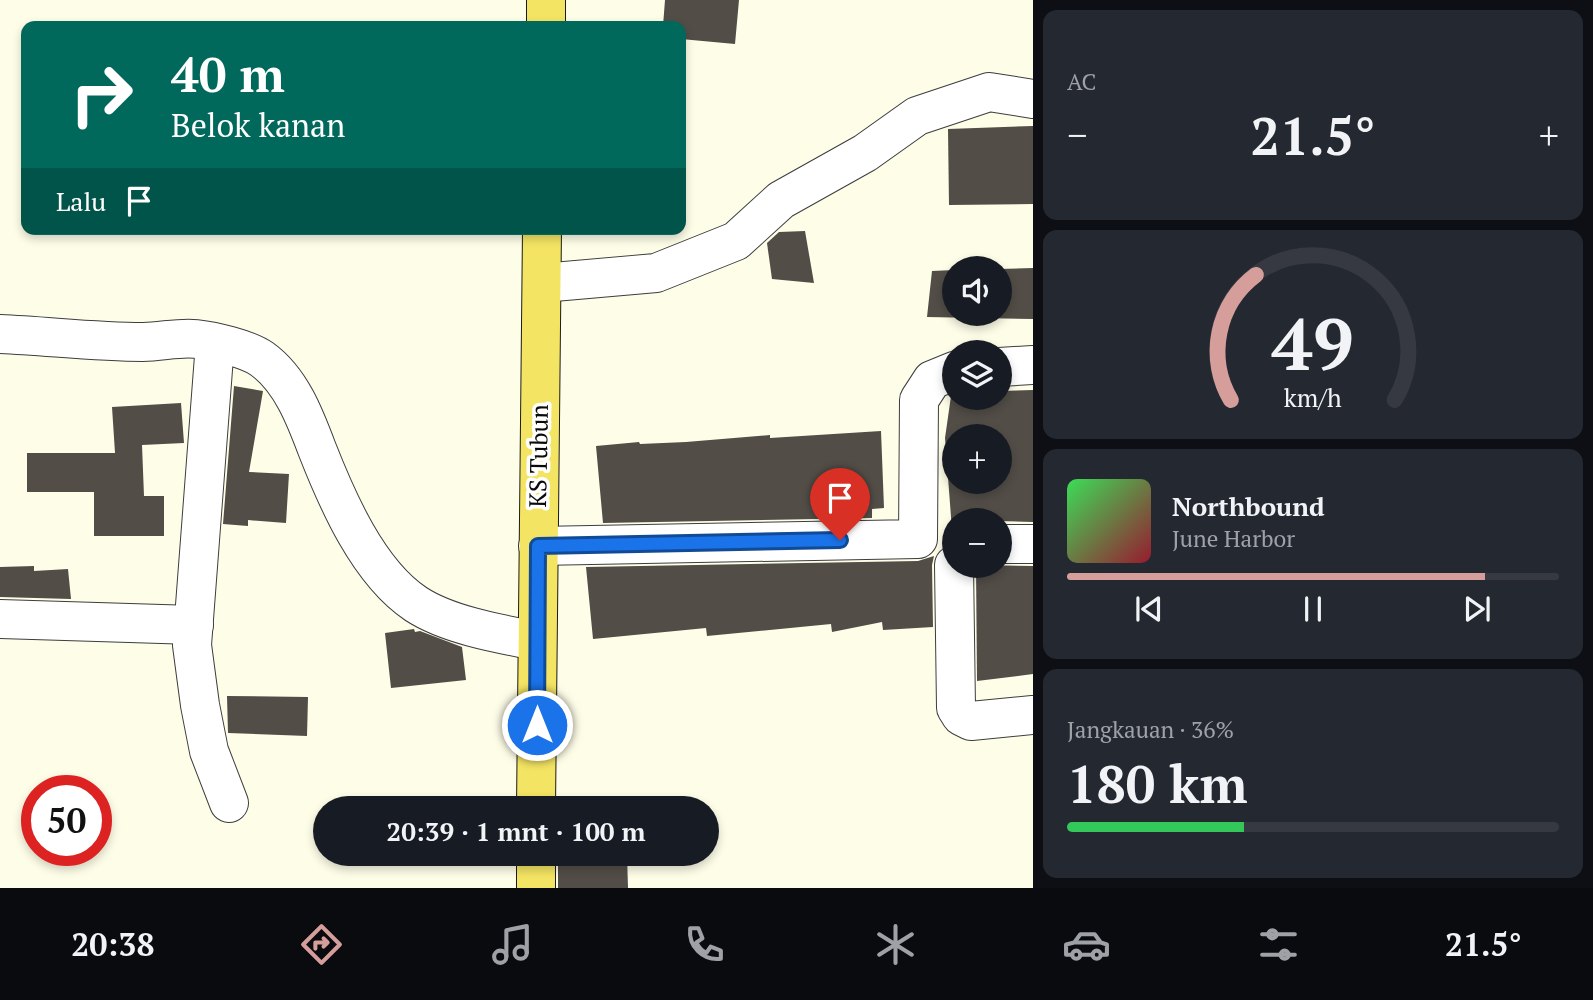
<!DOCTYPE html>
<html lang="id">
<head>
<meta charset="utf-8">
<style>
  body { margin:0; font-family:"PT Serif",serif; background:#242831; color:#f1f3f6; height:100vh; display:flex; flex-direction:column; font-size:26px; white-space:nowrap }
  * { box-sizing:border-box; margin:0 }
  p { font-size:23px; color:#9ea1a6 }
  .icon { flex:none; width:38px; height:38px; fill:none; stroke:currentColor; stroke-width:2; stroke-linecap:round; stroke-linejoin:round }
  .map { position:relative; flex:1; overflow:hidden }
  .side { display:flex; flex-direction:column; gap:10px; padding:10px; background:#0d0f14; width:560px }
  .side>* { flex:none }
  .guide { position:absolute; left:21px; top:21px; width:665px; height:214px; border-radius:14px; box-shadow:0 4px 10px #0003; background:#00695c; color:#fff; overflow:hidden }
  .fabs { position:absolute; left:942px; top:256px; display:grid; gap:14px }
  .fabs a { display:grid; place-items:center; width:70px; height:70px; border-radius:50%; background:#171b24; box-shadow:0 4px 10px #0003; font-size:35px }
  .speed { position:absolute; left:21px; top:775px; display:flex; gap:14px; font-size:35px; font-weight:700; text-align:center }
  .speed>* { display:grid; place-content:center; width:91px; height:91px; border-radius:50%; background:#171b24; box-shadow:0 4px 10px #0003; line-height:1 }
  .speed .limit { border:10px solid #d22; background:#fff; color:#111 }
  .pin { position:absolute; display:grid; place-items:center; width:60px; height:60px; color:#fff; margin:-72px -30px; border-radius:50% 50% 50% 0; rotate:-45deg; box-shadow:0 0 7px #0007 }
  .pin .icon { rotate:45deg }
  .me { position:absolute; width:77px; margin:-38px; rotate:0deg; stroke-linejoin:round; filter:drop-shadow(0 0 5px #0008) }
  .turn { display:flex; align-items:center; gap:24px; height:147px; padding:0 35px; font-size:32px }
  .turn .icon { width:91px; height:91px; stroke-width:2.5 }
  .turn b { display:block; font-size:49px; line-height:60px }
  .then { display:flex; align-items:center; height:66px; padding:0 35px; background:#0003; gap:14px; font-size:26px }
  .big { font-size:52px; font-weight:700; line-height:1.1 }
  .side .card { flex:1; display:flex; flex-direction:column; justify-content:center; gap:10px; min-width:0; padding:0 24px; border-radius:14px; background:#242831 }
  .side .dial { align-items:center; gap:0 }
  .dial svg { height:182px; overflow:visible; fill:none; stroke:#363941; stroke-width:7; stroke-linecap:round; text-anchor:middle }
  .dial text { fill:#f1f3f6; stroke:none }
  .song { display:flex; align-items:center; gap:21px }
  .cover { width:84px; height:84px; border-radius:10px; background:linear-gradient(135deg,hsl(130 70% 55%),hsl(350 70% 35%)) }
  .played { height:7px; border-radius:4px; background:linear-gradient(90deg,#d69e9a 85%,#363941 85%) }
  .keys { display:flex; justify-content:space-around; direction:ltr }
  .heat { display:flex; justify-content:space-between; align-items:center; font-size:38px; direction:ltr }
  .charge { height:10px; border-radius:5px; background:linear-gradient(90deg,#34c759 36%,#363941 0) }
  .trip { position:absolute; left:313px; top:796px; width:406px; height:70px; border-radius:35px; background:#171b24; box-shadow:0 4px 10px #0003; font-weight:700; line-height:70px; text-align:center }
  .dock { display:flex; height:112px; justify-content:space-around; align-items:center; background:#090b0e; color:#9ea1a6 }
  .dock .icon { width:49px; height:49px }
  .dock .current { color:#d69e9a }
  .dock b { font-size:32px; color:#f1f3f6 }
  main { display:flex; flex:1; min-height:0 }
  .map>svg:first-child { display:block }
  .building { fill:#524d47; fill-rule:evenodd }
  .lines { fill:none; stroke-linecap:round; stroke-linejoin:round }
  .minor-casing { stroke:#3d3d3d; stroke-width:40 }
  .major-casing { stroke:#1b1b1b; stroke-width:40 }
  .minor { stroke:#fff; stroke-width:38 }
  .major { stroke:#f3e463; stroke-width:38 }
  .route-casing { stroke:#114b97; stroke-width:18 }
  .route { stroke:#1a73e8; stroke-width:12 }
  .labels { text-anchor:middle; stroke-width:7; stroke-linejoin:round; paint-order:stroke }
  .street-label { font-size:24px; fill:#0a0a0a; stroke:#fff }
</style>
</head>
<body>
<main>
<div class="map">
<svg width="1033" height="888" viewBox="0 0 1033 888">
  <rect width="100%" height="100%" fill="#fefde8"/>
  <g class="building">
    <polygon points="665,0 739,0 735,44 681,39 681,26 663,26"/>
    <polygon points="1033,126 1033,204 949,205 948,129"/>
    <polygon points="805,231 814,283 772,279 767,243 779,232"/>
    <polygon points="1033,268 1033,319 927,317 932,271 954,270 954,313 999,313 999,269"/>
    <polygon points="234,386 263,391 249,472 289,474 286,523 248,520 248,526 223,524"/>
    <path d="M1033,390V522L954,520L953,543L945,438L951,396L999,397V391ZM954,436H999V481H954Z"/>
    <polygon points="181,403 184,443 142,445 144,496 164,496 164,536 94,536 94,492 27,492 27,453 115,453 112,407"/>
    <polygon points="881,431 884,508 872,509 872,518 603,523 596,446 639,442 640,444 686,442 770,435 770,438"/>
    <polygon points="934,556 932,565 933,627 883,630 882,622 832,632 831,624 707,636 706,628 593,639 586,567 918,561"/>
    <polygon points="976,565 1033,566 1033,674 977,681"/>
    <polygon points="34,566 34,571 68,569 71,599 0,597 0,567"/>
    <polygon points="414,629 415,632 420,631 462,647 466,680 391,688 385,633"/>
    <polygon points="227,696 308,697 307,736 228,733"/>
    <polygon points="558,854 627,854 628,888 558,888"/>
  </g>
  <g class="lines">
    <defs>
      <g id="minor">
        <polyline points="542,283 656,273 736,241 781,200 865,153 917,116 989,92 1033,99"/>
        <path d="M0,334C47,336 96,342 143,342C161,342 179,337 196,339C214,341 248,349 262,359C291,380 305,417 317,449C337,500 368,572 416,604C448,625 500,634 537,641"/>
        <polyline points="215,343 192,645 200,705 209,751 229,803"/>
        <polyline points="999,367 1033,365"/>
        <polyline points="999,544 1033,544"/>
        <polyline points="538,546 918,539 919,400 932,380 954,371"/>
        <polyline points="954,565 956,708 961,716 971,721 1033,715"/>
        <polyline points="0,619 194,625"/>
      </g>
      <g id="major">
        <polyline points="546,26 546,0"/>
        <polyline points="536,808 542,229"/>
        <polyline points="536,888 536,854"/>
      </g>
    </defs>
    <use href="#minor" class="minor-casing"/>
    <use href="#major" class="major-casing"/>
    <use href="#minor" class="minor"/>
    <use href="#major" class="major"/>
  </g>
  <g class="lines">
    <defs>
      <polyline id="route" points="537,725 538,546 840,540"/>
    </defs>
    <use href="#route" class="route-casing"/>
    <use href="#route" class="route"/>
  </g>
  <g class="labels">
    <g class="street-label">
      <text transform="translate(539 456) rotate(-89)" y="8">KS Tubun</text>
    </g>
  </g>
</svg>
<div class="fabs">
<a><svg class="icon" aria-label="sound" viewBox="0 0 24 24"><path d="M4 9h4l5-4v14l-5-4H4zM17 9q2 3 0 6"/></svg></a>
<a><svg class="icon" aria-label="layers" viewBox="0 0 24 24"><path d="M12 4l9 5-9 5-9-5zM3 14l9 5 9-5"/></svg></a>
<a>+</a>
<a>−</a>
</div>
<div class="speed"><div class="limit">50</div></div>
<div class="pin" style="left:840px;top:540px;background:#d93025"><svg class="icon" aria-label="arrive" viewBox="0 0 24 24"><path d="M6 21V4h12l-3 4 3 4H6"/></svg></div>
<svg class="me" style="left:537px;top:725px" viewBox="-20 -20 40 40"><circle r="17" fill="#1a73e8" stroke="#fff" stroke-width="3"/><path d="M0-11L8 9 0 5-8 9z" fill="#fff"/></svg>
<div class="trip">20:39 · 1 mnt · 100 m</div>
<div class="guide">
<div class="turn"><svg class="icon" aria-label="right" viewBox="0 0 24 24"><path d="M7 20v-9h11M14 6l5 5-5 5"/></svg><div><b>40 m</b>Belok kanan</div></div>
<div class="then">Lalu<svg class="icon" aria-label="arrive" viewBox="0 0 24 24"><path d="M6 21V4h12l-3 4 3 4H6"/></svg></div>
</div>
</div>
<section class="side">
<div class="card"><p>AC</p>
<div class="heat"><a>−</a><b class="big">21.5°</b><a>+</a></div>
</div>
<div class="card dial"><svg viewBox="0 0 100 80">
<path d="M14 69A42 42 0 1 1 86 69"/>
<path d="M14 69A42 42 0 0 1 25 14" stroke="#d69e9a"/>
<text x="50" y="56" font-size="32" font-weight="700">49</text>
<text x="50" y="72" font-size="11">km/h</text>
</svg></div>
<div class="card">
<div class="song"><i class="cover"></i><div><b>Northbound</b><p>June Harbor</p></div></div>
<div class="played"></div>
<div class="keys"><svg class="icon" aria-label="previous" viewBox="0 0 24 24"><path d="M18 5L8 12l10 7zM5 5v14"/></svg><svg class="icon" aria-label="pause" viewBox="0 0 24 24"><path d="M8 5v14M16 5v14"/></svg><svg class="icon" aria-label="next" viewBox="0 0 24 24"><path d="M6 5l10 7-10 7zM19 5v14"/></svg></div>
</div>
<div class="card"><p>Jangkauan · 36%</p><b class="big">180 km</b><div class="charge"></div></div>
</section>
</main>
<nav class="dock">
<b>20:38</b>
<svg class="icon current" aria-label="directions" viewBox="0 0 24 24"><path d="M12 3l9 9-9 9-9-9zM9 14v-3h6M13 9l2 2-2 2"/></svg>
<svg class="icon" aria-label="music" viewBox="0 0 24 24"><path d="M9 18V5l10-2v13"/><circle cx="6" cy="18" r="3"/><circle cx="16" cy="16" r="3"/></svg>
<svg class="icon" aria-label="phone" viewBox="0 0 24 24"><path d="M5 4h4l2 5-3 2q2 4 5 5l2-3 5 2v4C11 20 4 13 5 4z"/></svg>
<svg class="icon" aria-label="climate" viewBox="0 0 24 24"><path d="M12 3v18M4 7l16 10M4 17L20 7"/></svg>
<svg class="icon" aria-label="car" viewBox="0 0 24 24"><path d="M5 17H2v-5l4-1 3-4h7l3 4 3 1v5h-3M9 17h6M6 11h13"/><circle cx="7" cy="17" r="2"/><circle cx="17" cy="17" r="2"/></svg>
<svg class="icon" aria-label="filters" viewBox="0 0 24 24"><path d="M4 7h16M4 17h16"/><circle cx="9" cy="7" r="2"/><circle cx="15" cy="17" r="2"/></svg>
<b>21.5°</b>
</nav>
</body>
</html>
